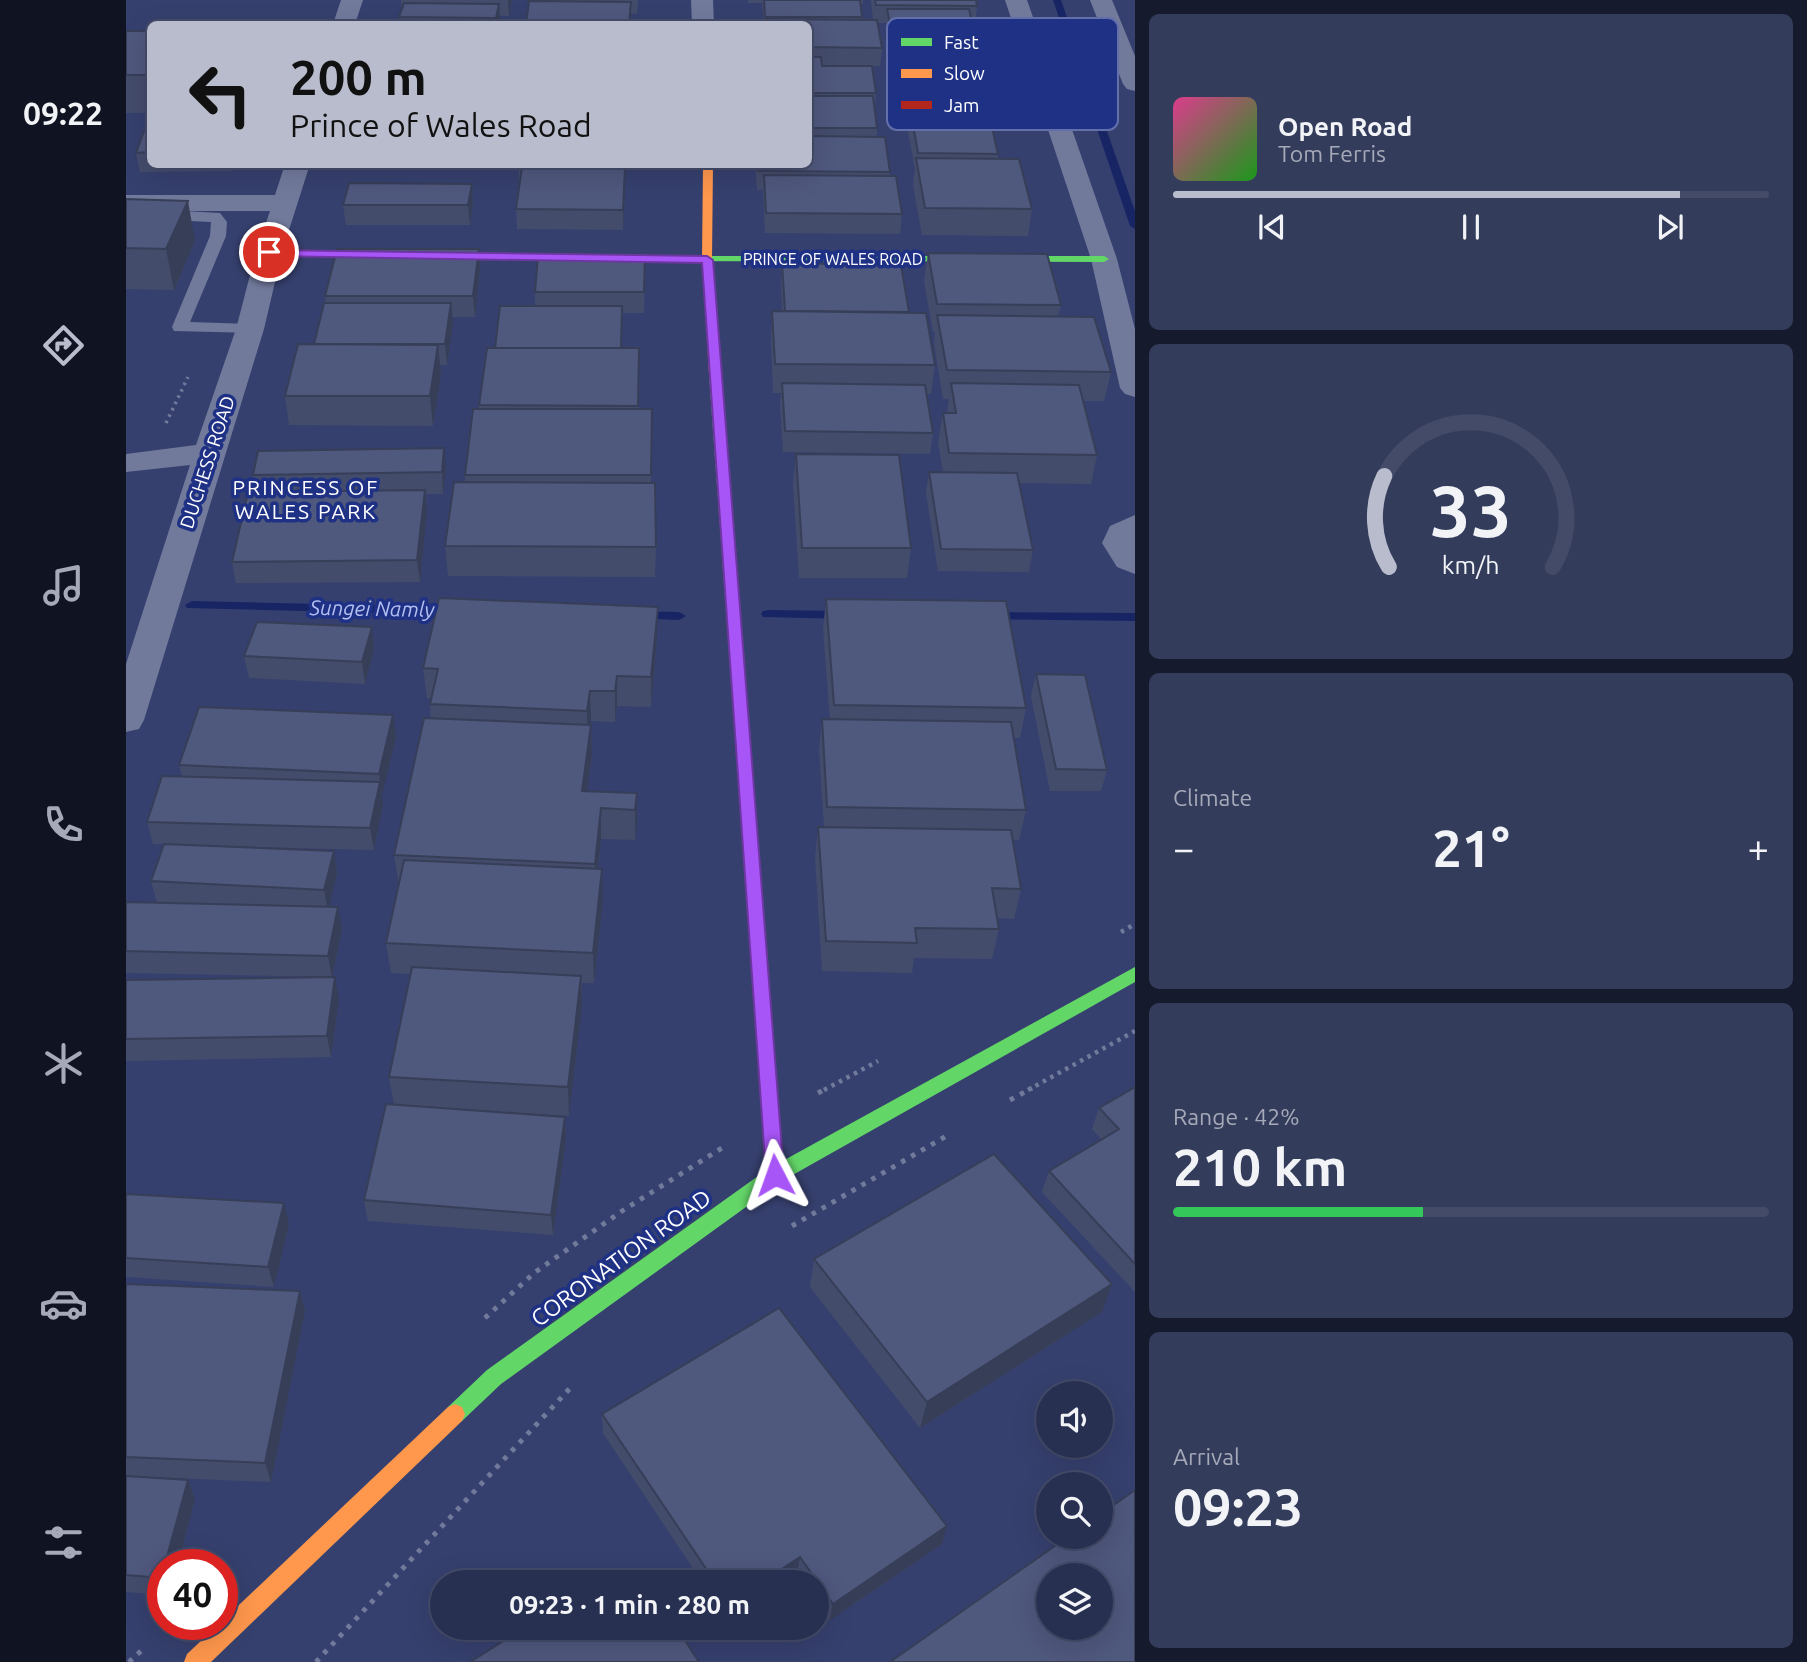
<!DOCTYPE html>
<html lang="en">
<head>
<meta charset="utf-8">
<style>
  body { margin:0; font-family:Ubuntu,sans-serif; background:#343c5c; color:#f1f3f6; height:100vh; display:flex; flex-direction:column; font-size:26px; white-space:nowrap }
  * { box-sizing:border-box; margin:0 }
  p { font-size:23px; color:#a5a9b8 }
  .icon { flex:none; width:38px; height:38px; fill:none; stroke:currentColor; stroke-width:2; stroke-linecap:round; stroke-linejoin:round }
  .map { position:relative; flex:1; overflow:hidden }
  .panel { display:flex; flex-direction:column; gap:14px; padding:14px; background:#161a2d; width:672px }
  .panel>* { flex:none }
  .banner { position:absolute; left:21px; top:21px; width:665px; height:147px; border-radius:10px; box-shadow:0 7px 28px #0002,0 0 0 2px #444b69; background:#b9bccc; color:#111; overflow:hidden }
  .fabs { position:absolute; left:910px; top:1381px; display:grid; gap:14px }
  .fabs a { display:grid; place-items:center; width:77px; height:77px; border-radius:50%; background:#283052; box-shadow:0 7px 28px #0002,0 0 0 2px #444b69; font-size:35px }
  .speed { position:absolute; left:21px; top:1549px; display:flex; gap:14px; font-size:35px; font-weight:700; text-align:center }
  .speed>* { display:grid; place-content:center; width:91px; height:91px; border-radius:50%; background:#283052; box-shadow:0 7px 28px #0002,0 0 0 2px #444b69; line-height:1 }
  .speed .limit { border:10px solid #d22; background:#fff; color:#111 }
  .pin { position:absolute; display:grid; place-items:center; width:60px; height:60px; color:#fff; margin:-30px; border:4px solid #fff; border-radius:50%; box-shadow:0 2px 7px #0007 }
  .me { position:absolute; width:77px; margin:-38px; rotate:356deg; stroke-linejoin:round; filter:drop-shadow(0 0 5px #0008) }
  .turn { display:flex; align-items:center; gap:24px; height:147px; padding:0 28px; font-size:32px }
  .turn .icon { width:91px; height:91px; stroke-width:2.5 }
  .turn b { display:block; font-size:49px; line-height:60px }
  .big { font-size:52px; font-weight:700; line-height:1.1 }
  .panel .tile { flex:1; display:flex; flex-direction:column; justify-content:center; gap:10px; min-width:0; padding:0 24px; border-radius:10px; background:#343c5c }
  .panel .dial { align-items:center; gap:0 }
  .dial svg { height:182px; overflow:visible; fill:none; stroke:#444b69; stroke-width:7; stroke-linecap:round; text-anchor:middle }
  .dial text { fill:#f1f3f6; stroke:none }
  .song { display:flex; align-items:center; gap:21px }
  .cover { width:84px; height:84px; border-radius:10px; background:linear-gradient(135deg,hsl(330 70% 55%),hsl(120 70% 35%)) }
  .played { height:7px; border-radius:4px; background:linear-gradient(90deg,#b9bccc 85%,#444b69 85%) }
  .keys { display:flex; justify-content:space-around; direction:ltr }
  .heat { display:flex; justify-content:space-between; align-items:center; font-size:38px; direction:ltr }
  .charge { height:10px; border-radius:5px; background:linear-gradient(90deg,#34c759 42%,#444b69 0) }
  .trip { position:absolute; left:304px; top:1570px; width:399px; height:70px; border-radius:35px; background:#283052; box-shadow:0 7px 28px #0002,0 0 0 2px #444b69; font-weight:700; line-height:70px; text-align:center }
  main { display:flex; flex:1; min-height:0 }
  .menu { display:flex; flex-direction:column; width:126px; justify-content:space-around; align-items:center; background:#101321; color:#a5a9b8 }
  .menu .icon { width:49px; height:49px }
  .menu .on { color:#b9bccc }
  .menu b { font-size:32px; color:#f1f3f6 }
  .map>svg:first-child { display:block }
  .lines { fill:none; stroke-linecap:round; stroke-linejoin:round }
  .stream { fill:#182565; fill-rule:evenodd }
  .path-far2 { stroke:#727a9c; stroke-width:3.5; stroke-dasharray:2.5 4.5; stroke-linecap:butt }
  .path-far1 { stroke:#727a9c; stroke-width:4.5; stroke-dasharray:3.5 5; stroke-linecap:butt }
  .path { stroke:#727a9c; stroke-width:5; stroke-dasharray:4.5 7; stroke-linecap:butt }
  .lane { fill:#727a9c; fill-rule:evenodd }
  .street { fill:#727a9c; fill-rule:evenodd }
  .fast { fill:#63d668; fill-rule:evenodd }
  .slow { fill:#ff974d; fill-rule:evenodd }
  .jam { fill:#b3261e; fill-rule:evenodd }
  .wall { fill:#444c6c }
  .shaded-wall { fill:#373e58 }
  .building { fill:#4f587d; stroke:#373e58; stroke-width:2; fill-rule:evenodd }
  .route { fill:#a855f7; stroke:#6d37a1; stroke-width:2 }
  .labels { text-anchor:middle; stroke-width:7; stroke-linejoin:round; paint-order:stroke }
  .far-street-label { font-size:16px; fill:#fff; stroke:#1f3185 }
  .street-label { font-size:19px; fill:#fff; stroke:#1f3185 }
  .neighbourhood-label { font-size:21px; letter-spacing:2px; fill:#fff; stroke:#1f3185 }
  .water-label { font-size:21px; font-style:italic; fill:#b3bff1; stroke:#1f3185 }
  .near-street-label { font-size:23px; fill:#fff; stroke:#1f3185 }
  .key { fill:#1f3185; stroke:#626faa; stroke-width:2 }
  .key-label { font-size:19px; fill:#fff }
</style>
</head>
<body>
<main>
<nav class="menu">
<b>09:22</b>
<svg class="icon on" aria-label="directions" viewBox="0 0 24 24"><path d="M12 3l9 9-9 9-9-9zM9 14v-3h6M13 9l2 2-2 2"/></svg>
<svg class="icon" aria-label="music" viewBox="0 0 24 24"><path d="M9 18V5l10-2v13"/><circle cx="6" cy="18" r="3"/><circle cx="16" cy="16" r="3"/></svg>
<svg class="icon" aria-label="phone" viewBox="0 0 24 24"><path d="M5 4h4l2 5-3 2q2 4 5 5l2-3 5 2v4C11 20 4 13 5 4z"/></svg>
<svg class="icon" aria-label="climate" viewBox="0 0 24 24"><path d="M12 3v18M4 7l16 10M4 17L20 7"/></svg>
<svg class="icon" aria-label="car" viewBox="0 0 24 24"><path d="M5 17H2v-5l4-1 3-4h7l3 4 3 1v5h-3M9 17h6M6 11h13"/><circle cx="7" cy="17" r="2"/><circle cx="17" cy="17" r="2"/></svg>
<svg class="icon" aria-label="filters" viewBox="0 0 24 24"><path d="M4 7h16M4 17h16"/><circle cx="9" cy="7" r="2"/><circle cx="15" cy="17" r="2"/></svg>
</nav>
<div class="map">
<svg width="1009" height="1662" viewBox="0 0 1009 1662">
  <rect width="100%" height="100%" fill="#36406e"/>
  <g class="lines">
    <g class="stream">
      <polygon points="927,0 935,0 1009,211 1009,229 1004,226"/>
      <polygon points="66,601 330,607 337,611 330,615 61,608 59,605"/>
      <polygon points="642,610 720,611 727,615 720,619 637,617 635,614 637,611"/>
      <polygon points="509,611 553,612 560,616 553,620 504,618 502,615"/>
      <polygon points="861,612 1009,613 1009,621 856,619 854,616"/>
    </g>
    <polyline class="path-far2" points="40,423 62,377"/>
    <g class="path-far1">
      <polyline points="995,932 1009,924"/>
      <polyline points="698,1090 752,1061"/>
      <polyline points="902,1090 1009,1031"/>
    </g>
    <g class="path">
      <polyline points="692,1093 701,1088"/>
      <polyline points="884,1100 906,1088"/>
      <polyline points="666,1226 822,1135"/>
      <polyline points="359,1318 408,1273 496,1211 599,1146"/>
      <polyline points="3,1662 15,1651"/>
      <polyline points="190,1662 447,1385"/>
    </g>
    <polygon class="lane" points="0,208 94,213 101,222 100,236 64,322 124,324 132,329 130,333 48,331 46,327 84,236 85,222 0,218"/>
    <g class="street">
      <polygon points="215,0 237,0 229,24 207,24"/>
      <polygon points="565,0 587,0 588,24 566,24"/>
      <polygon points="879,0 901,0 991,259 1009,329 1009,397 999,394 994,388 965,259"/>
      <polygon points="964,0 986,0 1009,56 1009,91 1001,89 997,84"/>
      <polygon points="159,164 184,164 156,252 138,329 18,720 13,729 0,732 0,664 64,465 0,472 0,454 70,445 110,329 130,252 144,211 0,211 0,195 149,195"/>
      <polygon points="1009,515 1009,574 991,567 976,543 984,526"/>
    </g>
    <g class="fast">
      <polygon points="468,256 978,256 983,259 978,262 464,261 464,257"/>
      <polygon points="589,370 595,374 639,929 637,933 625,933 623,929 583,374"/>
      <polygon points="1009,967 1009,982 656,1181 375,1384 336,1421 329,1424 322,1421 319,1414 322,1407 361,1370 642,1169"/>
    </g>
    <g class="slow">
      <polygon points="577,164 587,164 586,260 595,374 589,378 583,374 576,260"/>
      <polygon points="631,923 637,925 639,929 658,1175 656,1181 649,1183 642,1181 640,1175 623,929 625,925"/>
      <polygon points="329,1404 336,1407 339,1414 336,1421 85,1662 58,1662 61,1654 93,1624 96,1624 96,1621 322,1407"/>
    </g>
    <polygon class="jam" points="143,249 468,256 473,259 468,262 139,254 138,252"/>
  </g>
  <g class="wall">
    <polygon points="275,0 386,0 383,16 374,16 374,24 274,24 273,17 276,8"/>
    <polygon points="403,0 512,0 511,14 403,3"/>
    <polygon points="622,0 737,0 737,4 734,4 736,20 747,20 745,0 850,0 851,6 849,24 847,24 853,50 851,62 864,102 862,114 872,154 872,159 906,209 902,236 796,235 787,185 789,169 782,132 784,120 780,120 772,80 774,61 775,61 774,53 764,53 760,23 752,23 756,48 754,66 746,66 750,93 749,109 751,128 751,137 764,172 764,176 776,214 774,234 639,233 637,190 631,190 629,164 682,164 682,24 638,24 636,3 622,3"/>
    <rect x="0" y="31" width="24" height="82"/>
    <polygon points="24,131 24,164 108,164 106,171 14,172 10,153"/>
    <polygon points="393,164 494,164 493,168 499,187 497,230 391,229 390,209 394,179 393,179"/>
    <polygon points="346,184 347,203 344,225 220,225 217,205"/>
    <polygon points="0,199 69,241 48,290 0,289"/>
    <polygon points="353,249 354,269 349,317 326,317 327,324 321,365 314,365 315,374 307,426 163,425 159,396 188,344 200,303 199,296"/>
    <polygon points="802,253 935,305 932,317 985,372 978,401 957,401 971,455 965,484 893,483 907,550 903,572 812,571 800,493 803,472 817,472 812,442 817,413 821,413 823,399 817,399 808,344 809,332 807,332 798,281"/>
    <polygon points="519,255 518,313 496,313 496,348 513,348 513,409 526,409 525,483 530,547 529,577 322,576 319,546 339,482 339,475 353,405 369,348 409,306 409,292"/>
    <polygon points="656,263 783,312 809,365 805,394 801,394 807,433 804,454 657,452 654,404 655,393 647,393 645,339 646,311 656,311 655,283"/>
    <polygon points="670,454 785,548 781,578 673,578 667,484"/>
    <polygon points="320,469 317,494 300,494 301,511 294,582 110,583 106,562 130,492 127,475"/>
    <polygon points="700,599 900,708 894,738 888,738 900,810 893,840 887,840 895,889 888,919 871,918 873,929 866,959 788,958 786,973 696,971 689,858 692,827 698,827 693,750 696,719 704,720 697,629"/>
    <polygon points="531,637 525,707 491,706 489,722 465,721 466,755 461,791 511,793 511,824 509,840 475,839 472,869 476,869 477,899 468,983 456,983 456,1006 443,1116 354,1111 439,1117 440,1138 427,1235 242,1221 238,1200 268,1105 263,1077 284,974 265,973 260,943 273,885 268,855 305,718 304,704 305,699 301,698 297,668"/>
    <polygon points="248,649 239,684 123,678 118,656"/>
    <polygon points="910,674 981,770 975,791 924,791 905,696"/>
    <polygon points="270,737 255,796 257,804 248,850 56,845 208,851 211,873 203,907 216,929 206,977 0,973 0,902 31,903 25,881 38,844 27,844 21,822 56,776 53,765"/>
    <polygon points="0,980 213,999 205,1057 0,1061"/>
    <polygon points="1009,1087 1009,1292 916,1192 923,1171 976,1140 966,1129 973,1108"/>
    <polygon points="0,1194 163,1224 148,1287 0,1277"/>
    <polygon points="688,1259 986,1284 976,1312 794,1428 684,1287"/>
    <polygon points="0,1284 174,1291 179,1311 145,1482 1,1476 62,1480 69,1499 52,1564 37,1564 37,1595 0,1592"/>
    <polygon points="476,1414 816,1544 703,1621 691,1604 691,1582 676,1582 671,1574 660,1582 576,1582 477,1433"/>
  </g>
  <g class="shaded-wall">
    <polygon points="382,0 386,0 383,16"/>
    <polygon points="373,4 374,22 374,24 371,24 370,18"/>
    <polygon points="499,168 499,187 497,230 497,210"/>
    <polygon points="346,184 347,203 344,225 342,205"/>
    <polygon points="62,201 69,241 48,290 40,249"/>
    <polygon points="353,249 354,269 349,317 347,296"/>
    <polygon points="325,303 327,324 321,365 319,344"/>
    <polygon points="312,345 315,374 307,426 304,396"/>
    <polygon points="318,448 320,469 317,494 316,472"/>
    <polygon points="299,490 301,511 294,582 291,560"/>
    <polygon points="532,607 531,637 525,707 525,677"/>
    <polygon points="246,627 248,649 239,684 236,662"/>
    <polygon points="491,676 491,706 489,722 489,691"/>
    <polygon points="464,691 465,721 462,741 461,711"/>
    <polygon points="267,715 270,737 256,796 253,774"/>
    <polygon points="465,725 466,755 457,821 456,791"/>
    <polygon points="254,782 257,804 248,850 244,828"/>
    <polygon points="511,793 511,824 509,840 509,810"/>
    <polygon points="475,808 475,839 469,894 469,864"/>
    <polygon points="208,851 211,873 202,912 198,890"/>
    <polygon points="476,869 477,899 468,983 467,953"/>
    <polygon points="212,907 216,929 206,977 202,956"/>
    <polygon points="455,976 456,1006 443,1116 442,1087"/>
    <polygon points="209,977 213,999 205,1057 201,1036"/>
    <polygon points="439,1117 440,1138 427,1235 425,1215"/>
    <polygon points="158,1203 163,1224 148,1287 142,1267"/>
    <polygon points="986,1284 976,1312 794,1428 801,1402"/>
    <polygon points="174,1291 179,1311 145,1482 139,1463"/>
    <polygon points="62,1480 69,1499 52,1564 39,1564"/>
    <polygon points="821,1526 816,1544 703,1621 707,1604"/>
    <polygon points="674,1557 671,1574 660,1582 636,1582"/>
  </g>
  <g class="building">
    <polygon points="638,0 734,0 736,17 639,17"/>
    <polygon points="749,0 850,0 851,6 750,5"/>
    <polygon points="403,1 505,2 503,24 400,24"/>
    <polygon points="278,3 373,4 370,18 273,17"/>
    <polygon points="761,9 843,9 853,50 779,49 776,35 766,35"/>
    <polygon points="639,19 751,20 756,48 682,47 682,24 639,24"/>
    <rect x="0" y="31" width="24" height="44"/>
    <polygon points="682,57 695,57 696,66 746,66 750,93 682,93"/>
    <polygon points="682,96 747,96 751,128 682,128"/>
    <polygon points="785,113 863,114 872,154 792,153"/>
    <polygon points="18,131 24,131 24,152 10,153"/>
    <polygon points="682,136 759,137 764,172 632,171 631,164 682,164"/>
    <polygon points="790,158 893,159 906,209 799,208"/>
    <polygon points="396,167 499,168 497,210 390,209"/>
    <polygon points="638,175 770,176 776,214 640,213"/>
    <polygon points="223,183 346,184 342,205 217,205"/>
    <polygon points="0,199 62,201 40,249 0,248"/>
    <polygon points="211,249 353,249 347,296 199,296"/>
    <polygon points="802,253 921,254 935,305 811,304"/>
    <polygon points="412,255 519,255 518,292 409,292"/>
    <polygon points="656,263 775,265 783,312 659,311"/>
    <polygon points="198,303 325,303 319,344 188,344"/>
    <polygon points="374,306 496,306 495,348 369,348"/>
    <polygon points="646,311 800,313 809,365 649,364"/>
    <polygon points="811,315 968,317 985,372 821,370"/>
    <polygon points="172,344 312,345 304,396 159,396"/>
    <polygon points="361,348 513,348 512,406 353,405"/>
    <polygon points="656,383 799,385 807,433 659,431"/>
    <polygon points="825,383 953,385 971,455 823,453 817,413 830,413"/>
    <polygon points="347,409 526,409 525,475 339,475"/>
    <polygon points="318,448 316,472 127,475 132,451"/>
    <polygon points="670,454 773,455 785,548 676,548"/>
    <polygon points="803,472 891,473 907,550 815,549"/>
    <polygon points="328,482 529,483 530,547 319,546"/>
    <polygon points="299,490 291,560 106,562 122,492"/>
    <polygon points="313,598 532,607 525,677 491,676 489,691 464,691 461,711 304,704 312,669 297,668"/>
    <polygon points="700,599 880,601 900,708 708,705"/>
    <polygon points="131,622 246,627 236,662 118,656"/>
    <polygon points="910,674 959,675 981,770 930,769"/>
    <polygon points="73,707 267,715 253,774 53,765"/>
    <polygon points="298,718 465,725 456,791 511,793 509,810 475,808 469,864 268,855"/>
    <polygon points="696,719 885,722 900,810 701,807"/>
    <polygon points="36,776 254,782 244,828 21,822"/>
    <polygon points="692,827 885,830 895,889 866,888 873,929 789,928 791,943 700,941"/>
    <polygon points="38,844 208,851 198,890 25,881"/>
    <polygon points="278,860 476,869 467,953 260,943"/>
    <polygon points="0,902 212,907 202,956 0,951"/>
    <polygon points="286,967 455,976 442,1087 263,1077"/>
    <polygon points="209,977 201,1036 0,1039 0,980"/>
    <polygon points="1009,1087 1009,1264 923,1171 993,1129 973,1108"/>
    <polygon points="260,1104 439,1117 425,1215 238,1200"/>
    <polygon points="868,1154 986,1284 801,1402 688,1259"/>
    <polygon points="0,1194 158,1203 142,1267 0,1258"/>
    <polygon points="0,1284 174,1291 139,1463 0,1457"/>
    <polygon points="653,1308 821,1526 707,1604 674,1557 636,1582 589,1582 476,1414"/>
    <polygon points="0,1476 62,1480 39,1564 37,1564 36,1578 0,1575"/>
    <path d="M1009,1490V1662H764L943,1536H975V1514ZM922,1575H975V1628H922Z"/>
    <polygon points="516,1572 523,1582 501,1582"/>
    <polygon points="398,1628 551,1628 573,1662 344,1662"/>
  </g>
  <polygon class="route" points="139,250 581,256 587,260 658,1175 656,1180 649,1183 642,1180 640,1175 576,263 143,256 139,255"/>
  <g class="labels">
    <g class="far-street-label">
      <text x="707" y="265">PRINCE OF WALES ROAD</text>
    </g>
    <g class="street-label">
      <text transform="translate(81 462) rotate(-72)" y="7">DUCHESS ROAD</text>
    </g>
    <g class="neighbourhood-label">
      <text x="180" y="495">PRINCESS OF<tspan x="180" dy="24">WALES PARK</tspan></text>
    </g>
    <g class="water-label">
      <text transform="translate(246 609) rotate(1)" y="7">Sungei Namly</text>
    </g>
    <g class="near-street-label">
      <text transform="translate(495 1258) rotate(-36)" y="8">CORONATION ROAD</text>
    </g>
  </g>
  <rect x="761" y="18" width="231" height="112" rx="10" class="key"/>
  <rect x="775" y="38" width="31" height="8" fill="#63d668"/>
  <rect x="775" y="69" width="31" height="9" fill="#ff974d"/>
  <rect x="775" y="101" width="31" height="8" fill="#b3261e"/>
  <g class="key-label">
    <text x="818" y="49">Fast</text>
    <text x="818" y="80">Slow</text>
    <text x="818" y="112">Jam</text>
  </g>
</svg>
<div class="fabs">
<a><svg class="icon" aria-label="sound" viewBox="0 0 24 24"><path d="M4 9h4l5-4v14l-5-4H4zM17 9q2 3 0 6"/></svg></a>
<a><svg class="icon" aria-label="search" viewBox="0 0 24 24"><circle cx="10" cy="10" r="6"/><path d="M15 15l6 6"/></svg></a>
<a><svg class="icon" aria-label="layers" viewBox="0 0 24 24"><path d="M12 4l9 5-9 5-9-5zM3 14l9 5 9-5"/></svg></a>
</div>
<div class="speed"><div class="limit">40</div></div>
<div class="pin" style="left:143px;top:252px;background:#d93025"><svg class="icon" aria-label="arrive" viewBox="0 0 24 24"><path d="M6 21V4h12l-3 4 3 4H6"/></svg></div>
<svg class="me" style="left:649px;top:1175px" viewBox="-20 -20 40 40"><path d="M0-17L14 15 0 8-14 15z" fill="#a855f7" stroke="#fff" stroke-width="4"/></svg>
<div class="trip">09:23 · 1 min · 280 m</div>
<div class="banner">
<div class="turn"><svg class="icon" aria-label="left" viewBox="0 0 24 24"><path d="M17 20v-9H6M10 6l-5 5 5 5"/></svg><div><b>200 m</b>Prince of Wales Road</div></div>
</div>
</div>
<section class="panel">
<div class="tile">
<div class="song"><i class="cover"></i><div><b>Open Road</b><p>Tom Ferris</p></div></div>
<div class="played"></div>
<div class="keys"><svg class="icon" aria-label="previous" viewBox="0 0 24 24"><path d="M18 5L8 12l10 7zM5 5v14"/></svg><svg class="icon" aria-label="pause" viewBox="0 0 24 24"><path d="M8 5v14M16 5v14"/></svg><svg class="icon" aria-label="next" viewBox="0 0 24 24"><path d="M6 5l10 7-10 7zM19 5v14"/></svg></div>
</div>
<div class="tile dial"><svg viewBox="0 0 100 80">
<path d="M14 69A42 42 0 1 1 86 69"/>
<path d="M14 69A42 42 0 0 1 12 29" stroke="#b9bccc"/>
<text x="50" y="56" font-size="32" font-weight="700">33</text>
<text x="50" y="72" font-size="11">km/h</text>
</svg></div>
<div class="tile"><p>Climate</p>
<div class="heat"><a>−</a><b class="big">21°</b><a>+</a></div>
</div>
<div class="tile"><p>Range · 42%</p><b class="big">210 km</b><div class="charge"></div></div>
<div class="tile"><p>Arrival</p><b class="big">09:23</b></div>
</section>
</main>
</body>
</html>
